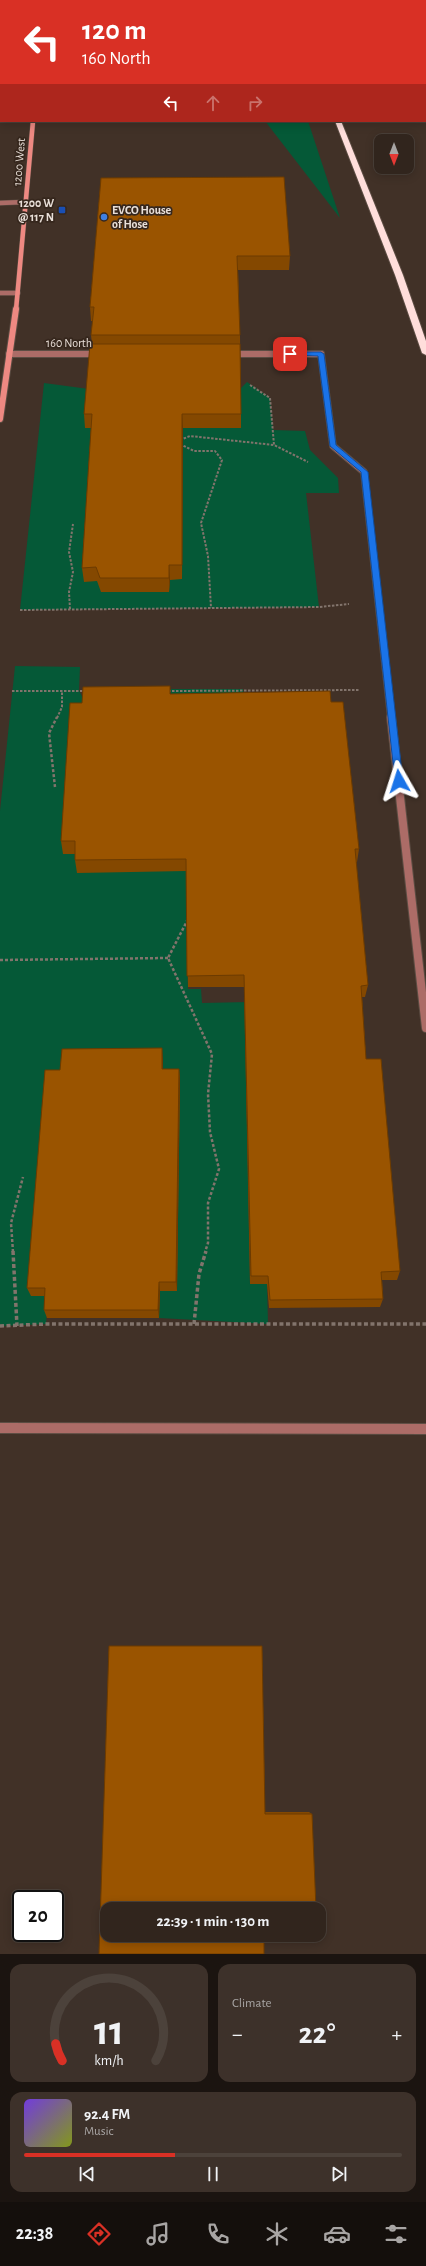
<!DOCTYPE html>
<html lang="en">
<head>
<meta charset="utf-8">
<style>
  body { margin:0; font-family:"Alegreya Sans",sans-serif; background:#3d312a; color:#f1f3f6; height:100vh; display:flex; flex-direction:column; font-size:15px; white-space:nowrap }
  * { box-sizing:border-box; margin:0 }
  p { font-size:13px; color:#a8a5a4 }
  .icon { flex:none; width:22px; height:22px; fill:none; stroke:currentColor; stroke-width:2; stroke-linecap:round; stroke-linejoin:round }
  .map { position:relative; height:1954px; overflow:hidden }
  .side { display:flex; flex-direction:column; gap:10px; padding:10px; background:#1b1410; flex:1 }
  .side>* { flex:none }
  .top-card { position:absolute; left:0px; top:0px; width:426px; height:122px; box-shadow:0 2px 10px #0003,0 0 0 1px #4c423b; background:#d93025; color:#fff; overflow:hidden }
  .needle { width:26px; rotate:180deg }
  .controls { position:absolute; left:374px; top:134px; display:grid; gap:8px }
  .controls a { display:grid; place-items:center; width:40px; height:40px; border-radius:8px; background:#31251d; box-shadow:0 2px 10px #0003,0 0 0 1px #4c423b; font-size:20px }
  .speed { position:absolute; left:12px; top:1890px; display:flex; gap:8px; font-size:20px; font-weight:700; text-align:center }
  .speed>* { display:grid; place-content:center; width:52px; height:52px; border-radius:50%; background:#31251d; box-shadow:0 2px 10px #0003,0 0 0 1px #4c423b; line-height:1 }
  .speed .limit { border:2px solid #111; border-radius:6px; background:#fff; color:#111 }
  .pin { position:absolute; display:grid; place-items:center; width:34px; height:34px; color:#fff; margin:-17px; border-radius:8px; box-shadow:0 2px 6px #0006 }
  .me { position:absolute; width:44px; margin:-22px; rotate:354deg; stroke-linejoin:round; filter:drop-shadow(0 0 3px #0008) }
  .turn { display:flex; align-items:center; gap:14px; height:84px; padding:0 16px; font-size:18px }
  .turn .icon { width:52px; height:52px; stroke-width:2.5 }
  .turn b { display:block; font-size:28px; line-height:34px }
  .lanes { display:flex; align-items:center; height:38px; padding:0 16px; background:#0003; justify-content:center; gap:20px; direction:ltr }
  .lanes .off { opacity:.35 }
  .big { font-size:30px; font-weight:700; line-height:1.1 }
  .side .widget { flex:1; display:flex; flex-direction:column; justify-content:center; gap:6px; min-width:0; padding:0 14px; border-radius:12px; background:#3d312a }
  .side .dial { align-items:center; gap:0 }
  .dial svg { height:104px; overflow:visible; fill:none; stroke:#4c423b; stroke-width:7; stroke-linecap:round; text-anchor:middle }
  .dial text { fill:#f1f3f6; stroke:none }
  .song { display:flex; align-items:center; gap:12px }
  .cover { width:48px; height:48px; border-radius:6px; background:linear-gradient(135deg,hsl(260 70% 55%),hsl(70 70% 35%)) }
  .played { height:4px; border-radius:2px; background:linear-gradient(90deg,#d93025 40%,#4c423b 40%) }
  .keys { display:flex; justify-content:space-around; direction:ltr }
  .heat { display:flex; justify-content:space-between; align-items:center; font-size:22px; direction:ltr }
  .side .tiles { flex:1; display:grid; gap:10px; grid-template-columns:1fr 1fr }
  .widget:last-child { grid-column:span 2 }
  .trip { position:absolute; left:100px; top:1902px; width:226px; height:40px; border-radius:12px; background:#31251d; box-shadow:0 2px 10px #0003,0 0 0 1px #4c423b; font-weight:700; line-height:40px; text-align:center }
  .tab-bar { display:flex; height:64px; justify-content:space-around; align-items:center; background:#140f0c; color:#a8a5a4 }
  .tab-bar .icon { width:28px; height:28px }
  .tab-bar .on { color:#d93025 }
  .tab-bar b { font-size:18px; color:#f1f3f6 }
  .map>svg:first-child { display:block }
  .green { fill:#055937 }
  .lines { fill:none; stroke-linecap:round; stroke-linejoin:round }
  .lane-far3-casing { stroke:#5c4d43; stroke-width:5.5 }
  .lane-far2-casing { stroke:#5c4d43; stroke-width:8 }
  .lane-far1-casing { stroke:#5c4d43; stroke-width:10 }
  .lane-casing { stroke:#5c4d43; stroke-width:12 }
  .street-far1-casing { stroke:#5c4d43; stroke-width:5.5 }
  .street-casing { stroke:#5c4d43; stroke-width:8 }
  .secondary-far1-casing { stroke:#5c4d43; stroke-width:5.5 }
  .secondary-casing { stroke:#5c4d43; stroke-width:8 }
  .highway-casing { stroke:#5c4d43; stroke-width:2 }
  .path-far2 { stroke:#82746c; stroke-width:2; stroke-dasharray:2.5 1.5; stroke-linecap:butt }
  .path-far1 { stroke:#82746c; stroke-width:2.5; stroke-dasharray:3 2; stroke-linecap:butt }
  .path { stroke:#82746c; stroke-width:3.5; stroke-dasharray:4 2.5; stroke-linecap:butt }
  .lane-far3 { stroke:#ac6c67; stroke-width:4.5 }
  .lane-far2 { stroke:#ac6c67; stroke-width:6 }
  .lane-far1 { stroke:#ac6c67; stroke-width:8 }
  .lane { stroke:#ac6c67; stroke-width:10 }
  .street-far1 { stroke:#ac6c67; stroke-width:4.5 }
  .street { stroke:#ac6c67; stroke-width:6 }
  .secondary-far1 { stroke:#ee8982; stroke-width:4.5 }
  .secondary { stroke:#ee8982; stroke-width:6 }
  .highway { fill:#ffdedb; fill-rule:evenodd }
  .wall { fill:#844800 }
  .shaded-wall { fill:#6c3b00 }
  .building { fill:#9a5400; stroke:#6c3b00 }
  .route { fill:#1a73e8; stroke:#114b97 }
  .transit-dot { fill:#1a4fb4; stroke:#36271d; stroke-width:1.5 }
  .shop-dot { fill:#3f7fe0; stroke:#36271d; stroke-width:1.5 }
  .labels { text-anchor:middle; stroke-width:3.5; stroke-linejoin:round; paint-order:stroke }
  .far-street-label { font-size:12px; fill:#e9dfd8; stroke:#36271d }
  .far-poi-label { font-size:12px; font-weight:bold; fill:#e9dfd8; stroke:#36271d; text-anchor:end }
</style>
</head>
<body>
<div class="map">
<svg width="426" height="1954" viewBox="0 0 426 1954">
  <rect width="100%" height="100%" fill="#413127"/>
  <g class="green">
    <polygon points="265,121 308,121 340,218"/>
    <polygon points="247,382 270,398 273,430 305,431 310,450 338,478 339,493 306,493 319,607 20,610 44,383 89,389 86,428 241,428 240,389"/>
    <polygon points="15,666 80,667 79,690 84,701 170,713 171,689 243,689 245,706 187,935 188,989 201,989 202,1003 249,1002 246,1075 250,1284 267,1284 268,1324 159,1318 163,1059 31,1296 48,1296 46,1324 0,1326 0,811"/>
  </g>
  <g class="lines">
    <defs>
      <polyline id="lane-far3" points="0,203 25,202"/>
      <polyline id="lane-far2" points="321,354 333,446 364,472 391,718"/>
      <polyline id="lane-far1" points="391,717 426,1028"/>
      <polyline id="lane" points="0,1428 426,1429"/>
      <polyline id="street-far1" points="0,293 18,293"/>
      <g id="street">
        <polyline points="9,354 100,354"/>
        <polyline points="230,354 321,354"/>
      </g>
      <polyline id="secondary-far1" points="16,310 33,121"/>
      <polyline id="secondary" points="0,419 16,309"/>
      <g id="highway">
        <polygon points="280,0 286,0 287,1 281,1"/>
        <polygon points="335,121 341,121 403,275 426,341 426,355 422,353 395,275"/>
      </g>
    </defs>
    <use href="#lane-far3" class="lane-far3-casing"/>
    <use href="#lane-far2" class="lane-far2-casing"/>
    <use href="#lane-far1" class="lane-far1-casing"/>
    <use href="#lane" class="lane-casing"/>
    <use href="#street-far1" class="street-far1-casing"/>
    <use href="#street" class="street-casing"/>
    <use href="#secondary-far1" class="secondary-far1-casing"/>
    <use href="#secondary" class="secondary-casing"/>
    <use href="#highway" class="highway-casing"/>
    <g class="path-far2">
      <polyline points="250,385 270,398 274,445 308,462"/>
      <polyline points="180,440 190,436 274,445"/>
      <polyline points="180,444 194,451 215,451 222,460 201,523 208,556 211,608"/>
      <polyline points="70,609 69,592 73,572 69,552 73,524"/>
      <polyline points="20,610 319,607 349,604"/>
      <polyline points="12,691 85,691"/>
      <polyline points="168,691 359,690"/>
      <polyline points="57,718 62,707 62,691"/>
    </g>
    <g class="path-far1">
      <polyline points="55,787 49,733 57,717"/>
      <polyline points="188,919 168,958 212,1054 208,1094 210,1132 219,1169 208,1203 208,1243 205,1252"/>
      <polyline points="0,960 168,958"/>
      <polyline points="13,1252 11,1223 23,1177"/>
    </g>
    <g class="path">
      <polyline points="13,1251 17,1326"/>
      <polyline points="194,1324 199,1274 206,1251"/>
      <polyline points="0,1326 46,1324 426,1324"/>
    </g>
    <use href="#lane-far3" class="lane-far3"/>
    <use href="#lane-far2" class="lane-far2"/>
    <use href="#lane-far1" class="lane-far1"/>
    <use href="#lane" class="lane"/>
    <use href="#street-far1" class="street-far1"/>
    <use href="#street" class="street"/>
    <use href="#secondary-far1" class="secondary-far1"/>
    <use href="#secondary" class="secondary"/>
    <use href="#highway" class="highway"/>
  </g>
  <g class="wall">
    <polygon points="101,178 290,256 289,270 238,270 240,335 241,414 241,428 183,428 182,579 170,580 169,592 101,592 97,581 84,582 82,568 91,428 85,428 84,414 92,344 91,335 93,321 91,321 90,307"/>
    <polygon points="170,686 170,694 331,702 359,849 357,862 356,862 368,985 365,997 362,997 366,1059 400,1271 397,1280 382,1280 383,1299 380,1307 269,1308 267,1284 250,1284 244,987 188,987 186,871 77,873 75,860 75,854 63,854 61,841 82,703"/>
    <polygon points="163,1059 163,1069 179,1069 180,1080 177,1291 160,1291 159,1318 47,1318 44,1310 44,1296 31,1296 27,1288 60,1070"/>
    <polygon points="109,1646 262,1646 265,1812 309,1812 312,1814 316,1909 107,1909 107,1935 264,1935 264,1954 99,1954"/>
  </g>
  <g class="shaded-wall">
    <polygon points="182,414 183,428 182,579"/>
    <polygon points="169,565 170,580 169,592"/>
    <polygon points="162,1048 163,1059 163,1080 162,1069"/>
    <polygon points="179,1069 180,1080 177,1291 176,1282"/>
    <polygon points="159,1282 160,1291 159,1318 158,1310"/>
  </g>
  <g class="building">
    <polygon points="284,177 290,256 237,256 240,335 91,335 94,307 90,307 101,178"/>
    <polygon points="90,344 240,344 241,414 182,414 182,565 169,565 169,578 100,578 96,567 82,568 92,414 84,414"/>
    <polygon points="170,686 170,694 330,691 331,702 343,702 359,849 355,849 368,985 361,986 366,1059 381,1059 400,1271 381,1272 383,1299 270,1300 268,1276 251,1276 244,975 187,976 186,859 75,860 75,841 61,841 70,703 82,703 83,687"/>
    <polygon points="162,1048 162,1069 179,1069 176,1282 159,1282 158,1310 44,1310 45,1288 27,1288 45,1070 60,1070 62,1049"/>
    <polygon points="109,1646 262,1646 265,1814 312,1814 316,1909 107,1909 107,1935 264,1935 264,1954 99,1954"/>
  </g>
  <polygon class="route" points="290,352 321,352 324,354 336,445 368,472 403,781 399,784 395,781 361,472 330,446 318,356 288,355"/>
  <rect class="transit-dot" x="58" y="206" width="8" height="8" rx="2"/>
  <circle class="shop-dot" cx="104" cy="217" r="4"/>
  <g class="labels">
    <g class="far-street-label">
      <text transform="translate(19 162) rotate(-85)" y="4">1200 West</text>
      <text x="69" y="347">160 North</text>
    </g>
    <g class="far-poi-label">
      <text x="54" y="207">1200 W<tspan x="54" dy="14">@ 117 N</tspan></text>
      <text x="112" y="214" text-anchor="start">EVCO House<tspan x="112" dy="14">of Hose</tspan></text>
    </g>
  </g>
</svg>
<div class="controls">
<a><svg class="needle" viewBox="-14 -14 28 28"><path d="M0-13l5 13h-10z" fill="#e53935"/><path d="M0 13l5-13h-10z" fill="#a8a5a4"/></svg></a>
</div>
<div class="speed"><div class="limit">20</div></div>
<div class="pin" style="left:290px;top:354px;background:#d93025"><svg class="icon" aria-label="arrive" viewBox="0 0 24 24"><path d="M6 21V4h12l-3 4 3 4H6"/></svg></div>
<svg class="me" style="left:399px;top:781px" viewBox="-20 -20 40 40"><path d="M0-17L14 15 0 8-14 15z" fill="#1a73e8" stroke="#fff" stroke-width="4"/></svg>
<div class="trip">22:39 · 1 min · 130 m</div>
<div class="top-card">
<div class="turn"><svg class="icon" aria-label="left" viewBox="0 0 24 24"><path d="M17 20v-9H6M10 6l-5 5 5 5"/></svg><div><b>120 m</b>160 North</div></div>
<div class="lanes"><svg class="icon" aria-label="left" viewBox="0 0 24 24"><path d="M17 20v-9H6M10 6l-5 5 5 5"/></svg><svg class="icon off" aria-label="ahead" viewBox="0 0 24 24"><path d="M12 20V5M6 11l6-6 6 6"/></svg><svg class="icon off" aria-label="right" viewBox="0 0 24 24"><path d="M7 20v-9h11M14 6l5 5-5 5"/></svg></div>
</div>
</div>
<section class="side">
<div class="tiles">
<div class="widget dial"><svg viewBox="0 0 100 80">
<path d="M14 69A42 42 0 1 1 86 69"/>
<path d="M14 69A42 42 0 0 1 9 56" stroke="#d93025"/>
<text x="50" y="56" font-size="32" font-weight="700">11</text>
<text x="50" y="72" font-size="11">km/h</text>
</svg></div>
<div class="widget"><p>Climate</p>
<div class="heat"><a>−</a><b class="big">22°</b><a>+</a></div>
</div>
<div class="widget">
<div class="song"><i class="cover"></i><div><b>92.4 FM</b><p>Music</p></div></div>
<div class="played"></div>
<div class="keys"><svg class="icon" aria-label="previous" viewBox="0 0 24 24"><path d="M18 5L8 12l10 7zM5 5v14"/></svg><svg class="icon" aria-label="pause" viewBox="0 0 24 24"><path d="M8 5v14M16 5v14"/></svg><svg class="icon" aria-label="next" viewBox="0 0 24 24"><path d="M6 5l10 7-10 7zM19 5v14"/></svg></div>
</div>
</div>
</section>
<nav class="tab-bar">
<b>22:38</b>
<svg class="icon on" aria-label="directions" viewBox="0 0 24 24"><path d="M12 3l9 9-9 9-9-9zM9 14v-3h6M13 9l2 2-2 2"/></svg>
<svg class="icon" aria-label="music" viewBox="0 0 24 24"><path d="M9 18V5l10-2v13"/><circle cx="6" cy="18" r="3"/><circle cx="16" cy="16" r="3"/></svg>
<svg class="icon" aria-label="phone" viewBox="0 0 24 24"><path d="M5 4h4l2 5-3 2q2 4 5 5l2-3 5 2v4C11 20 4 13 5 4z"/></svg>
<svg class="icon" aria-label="climate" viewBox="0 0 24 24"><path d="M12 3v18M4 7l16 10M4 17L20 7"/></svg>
<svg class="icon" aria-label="car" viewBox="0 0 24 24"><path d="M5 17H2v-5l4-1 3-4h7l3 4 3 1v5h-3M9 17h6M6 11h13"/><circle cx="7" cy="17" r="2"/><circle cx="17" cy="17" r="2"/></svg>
<svg class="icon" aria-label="filters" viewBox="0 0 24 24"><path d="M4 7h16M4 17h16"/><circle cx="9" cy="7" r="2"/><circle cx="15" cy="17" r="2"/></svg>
</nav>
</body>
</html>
